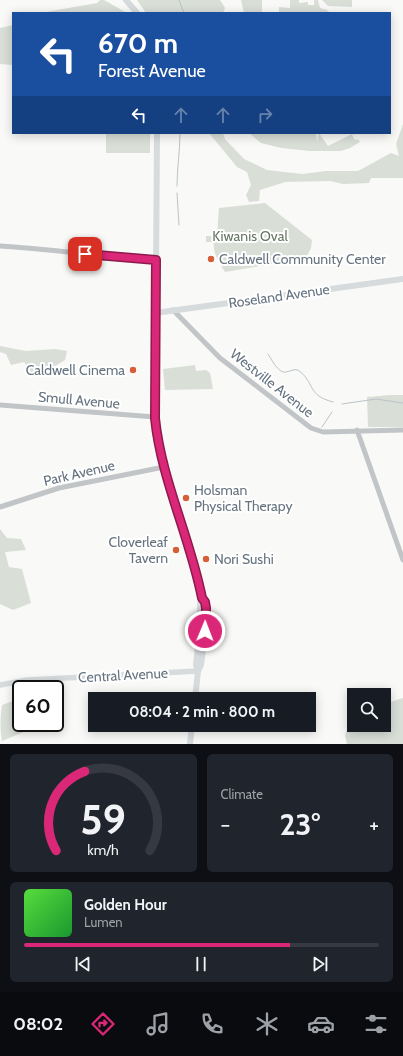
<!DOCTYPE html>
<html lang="en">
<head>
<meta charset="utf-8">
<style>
  body { margin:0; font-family:Cabin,sans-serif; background:#20242c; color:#f1f3f6; height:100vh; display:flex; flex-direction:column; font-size:15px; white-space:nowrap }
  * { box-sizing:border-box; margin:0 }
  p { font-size:13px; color:#9ea1a6 }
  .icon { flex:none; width:22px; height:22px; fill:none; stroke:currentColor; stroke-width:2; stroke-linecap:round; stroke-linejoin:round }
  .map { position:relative; height:744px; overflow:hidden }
  .sheet { display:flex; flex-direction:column; gap:10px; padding:10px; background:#0d0f14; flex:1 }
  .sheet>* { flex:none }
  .top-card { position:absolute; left:12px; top:12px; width:379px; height:122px; border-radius:0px; box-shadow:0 2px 10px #0003; background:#1a4fa0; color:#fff; overflow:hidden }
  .fabs { position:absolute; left:347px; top:688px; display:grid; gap:8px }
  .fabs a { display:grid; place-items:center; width:44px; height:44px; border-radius:0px; background:#171b24; box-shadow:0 2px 10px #0003; font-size:20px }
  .speed { position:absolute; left:12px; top:680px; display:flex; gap:8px; font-size:20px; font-weight:700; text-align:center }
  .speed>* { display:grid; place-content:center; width:52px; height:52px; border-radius:50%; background:#171b24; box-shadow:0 2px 10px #0003; line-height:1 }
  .speed .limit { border:2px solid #111; border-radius:6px; background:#fff; color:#111 }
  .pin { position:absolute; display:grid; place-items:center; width:34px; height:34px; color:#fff; margin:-17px; border-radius:8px; box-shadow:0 2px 6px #0006 }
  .me { position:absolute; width:44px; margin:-22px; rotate:1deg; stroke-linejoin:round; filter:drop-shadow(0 0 3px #0008) }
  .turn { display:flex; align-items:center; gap:14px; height:84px; padding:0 20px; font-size:18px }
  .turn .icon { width:52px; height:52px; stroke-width:2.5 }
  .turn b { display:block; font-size:28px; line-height:34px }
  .lanes { display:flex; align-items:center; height:38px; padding:0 20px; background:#0003; justify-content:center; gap:20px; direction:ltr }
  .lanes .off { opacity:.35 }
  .big { font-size:30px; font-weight:800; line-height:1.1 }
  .sheet .card { flex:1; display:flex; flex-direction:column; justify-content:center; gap:6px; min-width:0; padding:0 14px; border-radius:6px; background:#20242c }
  .sheet .dial { align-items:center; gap:0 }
  .dial svg { height:104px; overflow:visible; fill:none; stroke:#363941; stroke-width:7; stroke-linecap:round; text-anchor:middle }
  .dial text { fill:#f1f3f6; stroke:none }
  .song { display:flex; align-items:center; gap:12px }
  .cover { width:48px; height:48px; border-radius:6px; background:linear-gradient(135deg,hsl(110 70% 55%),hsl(130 70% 35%)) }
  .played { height:4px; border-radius:2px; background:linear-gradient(90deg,#db2777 75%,#363941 75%) }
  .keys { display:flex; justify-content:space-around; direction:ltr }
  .heat { display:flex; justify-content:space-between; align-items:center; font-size:22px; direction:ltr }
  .sheet .tiles { flex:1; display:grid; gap:10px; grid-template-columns:1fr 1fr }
  .card:last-child { grid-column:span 2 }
  .trip { position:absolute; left:88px; top:692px; width:228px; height:40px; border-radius:0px; background:#171b24; box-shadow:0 2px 10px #0003; font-weight:800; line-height:40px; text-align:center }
  .tab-bar { display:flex; height:64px; justify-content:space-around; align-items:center; background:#090b0e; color:#9ea1a6 }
  .tab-bar .icon { width:28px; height:28px }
  .tab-bar .selected { color:#db2777 }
  .tab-bar b { font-size:18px; color:#f1f3f6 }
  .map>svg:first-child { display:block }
  .green { fill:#d9ded7 }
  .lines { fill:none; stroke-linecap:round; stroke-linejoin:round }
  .stream { stroke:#bac4c8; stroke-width:1 }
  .tertiary { stroke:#c1c5c8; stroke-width:5 }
  .secondary { stroke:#d6dbde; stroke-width:5.5 }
  .primary { stroke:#d6dbde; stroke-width:6 }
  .route-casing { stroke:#8e194d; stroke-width:10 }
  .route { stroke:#db2777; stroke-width:7 }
  .poi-dot { fill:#d65f3a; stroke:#fff; stroke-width:1.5 }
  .labels { text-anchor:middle; stroke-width:4; stroke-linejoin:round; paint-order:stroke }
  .park-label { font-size:14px; fill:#687865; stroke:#fff }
  .poi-label { font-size:14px; fill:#667480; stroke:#fff; text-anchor:start }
  .street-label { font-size:14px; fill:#667480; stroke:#fff }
</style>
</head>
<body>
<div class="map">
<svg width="403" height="744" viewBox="0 0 403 744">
  <rect width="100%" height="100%" fill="#f9f9f7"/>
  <g class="green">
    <polygon points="100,0 104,0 127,13 46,13 46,12 97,3"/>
    <polygon points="137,0 220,0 225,8 223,13 146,13"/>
    <polygon points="241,0 262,0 262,13 244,13"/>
    <polygon points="290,0 299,0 299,3 308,2 308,5 314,5 314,0 318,0 320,8 327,10 330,13 279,13 279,7 290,8"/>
    <polygon points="322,0 352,0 352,7 328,6"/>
    <polygon points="13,25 13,65 0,64 0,28"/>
    <polygon points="403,124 403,178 371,178 369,183 343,184 330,181 285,182 260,190 259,201 249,202 246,195 251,185 247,172 237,167 209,133 223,133 225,139 244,159 267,170 302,174 326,171 358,171 391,153 399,156 396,144"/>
    <rect x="106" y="133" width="44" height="20"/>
    <polygon points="249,133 316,133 317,141 319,133 328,146 354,133 352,135 355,140 358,139 360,142 350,148 341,151 310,151 281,148 261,143"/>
    <path d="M265,203L312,240L311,248L306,258L225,272C220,264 212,252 214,242H206V236H217L219,208Z"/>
    <polygon points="0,346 26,351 55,349 67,351 65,360 55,366 45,366 39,375 32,373 24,362 11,365 6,354 0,352"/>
    <polygon points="195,365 196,371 206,370 210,373 213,389 165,390 163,369"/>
    <polygon points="390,395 403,395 403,427 368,427 367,397"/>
    <polygon points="0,529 7,538 21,539 26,550 5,552 9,567 22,569 31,603 13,610 0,604"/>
    <path d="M21,698V723H38V726L2,741C0,729 0,717 2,705Z"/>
    <polygon points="403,698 403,744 347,744 345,735 354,714 354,725 384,725 384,704"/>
  </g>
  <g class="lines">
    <g class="stream">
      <polyline points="179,0 184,13"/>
      <path d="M177,186C177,168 180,151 180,133"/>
      <polyline points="177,193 179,225"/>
      <path d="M268,354C271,359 279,374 286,372C291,371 293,369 298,370C316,383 306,395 333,402"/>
      <polyline points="342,404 376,399 403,403"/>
      <polyline points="322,427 332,412"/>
    </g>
    <g class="tertiary">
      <path d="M0,246C52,249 104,257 156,260"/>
      <polyline points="173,310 220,358 311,428 323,432 403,430"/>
      <polyline points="0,405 155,417"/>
      <polyline points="357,430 403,560"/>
      <polyline points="0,507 59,488 164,467"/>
    </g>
    <polyline class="secondary" points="0,685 27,680 198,671"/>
    <g class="primary">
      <polyline points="126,0 137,13"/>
      <polyline points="157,133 155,417 159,446 164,467 192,557 202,598 205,602 206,628 201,665 198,671 195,699"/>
      <polyline points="155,313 403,279"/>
      <polyline points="198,671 196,665 200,625 200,603 202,598"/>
      <polyline points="190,744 192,725"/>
    </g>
  </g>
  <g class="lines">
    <defs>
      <path id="route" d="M85,254L156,260L155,418C161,479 190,537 202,598L205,602L206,608L205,631"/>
    </defs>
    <use href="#route" class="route-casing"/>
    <use href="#route" class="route"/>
  </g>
  <g class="poi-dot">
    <circle cx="211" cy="259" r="4"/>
    <circle cx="133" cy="370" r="4"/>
    <circle cx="186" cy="498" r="4"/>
    <circle cx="176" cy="550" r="4"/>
    <circle cx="206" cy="559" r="4"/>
  </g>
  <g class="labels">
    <g class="park-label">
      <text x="250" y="241">Kiwanis Oval</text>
    </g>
    <g class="poi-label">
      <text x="219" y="264">Caldwell Community Center</text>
      <text x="125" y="375" text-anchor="end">Caldwell Cinema</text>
      <text x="194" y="495">Holsman<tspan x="194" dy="16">Physical Therapy</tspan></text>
      <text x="168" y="547" text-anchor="end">Cloverleaf<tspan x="168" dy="16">Tavern</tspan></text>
      <text x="214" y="564">Nori Sushi</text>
    </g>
    <g class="street-label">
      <text transform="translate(279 296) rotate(-8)" y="5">Roseland Avenue</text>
      <text transform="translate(272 383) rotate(38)" y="5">Westville Avenue</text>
      <text transform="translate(79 400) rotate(5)" y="5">Smull Avenue</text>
      <text transform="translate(79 473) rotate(-13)" y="5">Park Avenue</text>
      <text transform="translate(123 675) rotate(-3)" y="5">Central Avenue</text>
    </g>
  </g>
</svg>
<div class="fabs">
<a><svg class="icon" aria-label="search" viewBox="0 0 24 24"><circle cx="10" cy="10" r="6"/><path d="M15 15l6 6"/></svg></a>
</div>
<div class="speed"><div class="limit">60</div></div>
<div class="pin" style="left:85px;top:254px;background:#d93025"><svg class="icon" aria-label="arrive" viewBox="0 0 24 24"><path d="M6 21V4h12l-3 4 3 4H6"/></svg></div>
<svg class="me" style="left:205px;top:631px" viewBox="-20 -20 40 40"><circle r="17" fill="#db2777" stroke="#fff" stroke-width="3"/><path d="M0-11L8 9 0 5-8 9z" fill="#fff"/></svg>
<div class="trip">08:04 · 2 min · 800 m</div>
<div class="top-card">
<div class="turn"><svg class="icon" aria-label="left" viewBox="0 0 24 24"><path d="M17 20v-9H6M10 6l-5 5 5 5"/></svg><div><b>670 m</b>Forest Avenue</div></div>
<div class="lanes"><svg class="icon" aria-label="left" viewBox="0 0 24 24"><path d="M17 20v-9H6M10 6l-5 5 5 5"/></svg><svg class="icon off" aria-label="ahead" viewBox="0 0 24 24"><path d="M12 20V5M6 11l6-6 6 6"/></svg><svg class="icon off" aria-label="ahead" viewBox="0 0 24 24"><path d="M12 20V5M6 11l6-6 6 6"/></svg><svg class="icon off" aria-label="right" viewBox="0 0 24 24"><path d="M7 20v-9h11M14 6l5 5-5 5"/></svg></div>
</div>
</div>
<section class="sheet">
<div class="tiles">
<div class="card dial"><svg viewBox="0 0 100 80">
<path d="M14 69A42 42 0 1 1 86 69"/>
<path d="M14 69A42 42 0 0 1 36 8" stroke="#db2777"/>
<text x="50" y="56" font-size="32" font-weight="700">59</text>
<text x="50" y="72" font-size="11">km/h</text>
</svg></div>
<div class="card"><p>Climate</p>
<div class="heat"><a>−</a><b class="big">23°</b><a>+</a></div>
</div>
<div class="card">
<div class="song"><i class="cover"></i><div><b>Golden Hour</b><p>Lumen</p></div></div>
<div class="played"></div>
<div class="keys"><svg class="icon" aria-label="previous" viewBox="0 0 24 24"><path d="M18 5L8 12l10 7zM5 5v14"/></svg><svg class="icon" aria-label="pause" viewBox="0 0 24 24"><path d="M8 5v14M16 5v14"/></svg><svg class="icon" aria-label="next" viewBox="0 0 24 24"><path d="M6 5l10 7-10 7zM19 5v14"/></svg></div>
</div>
</div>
</section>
<nav class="tab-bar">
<b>08:02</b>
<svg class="icon selected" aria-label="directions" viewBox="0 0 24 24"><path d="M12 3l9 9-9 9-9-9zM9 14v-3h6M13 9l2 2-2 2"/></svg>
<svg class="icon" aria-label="music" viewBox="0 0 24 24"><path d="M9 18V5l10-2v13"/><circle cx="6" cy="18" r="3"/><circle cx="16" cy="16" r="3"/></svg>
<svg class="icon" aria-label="phone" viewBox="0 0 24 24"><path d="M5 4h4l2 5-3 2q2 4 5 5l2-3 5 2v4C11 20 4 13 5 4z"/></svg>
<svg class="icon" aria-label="climate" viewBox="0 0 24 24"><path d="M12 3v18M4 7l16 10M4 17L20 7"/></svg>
<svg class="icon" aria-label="car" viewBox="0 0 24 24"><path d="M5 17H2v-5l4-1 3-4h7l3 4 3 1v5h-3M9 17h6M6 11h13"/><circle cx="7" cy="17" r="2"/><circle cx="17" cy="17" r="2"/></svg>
<svg class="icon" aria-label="filters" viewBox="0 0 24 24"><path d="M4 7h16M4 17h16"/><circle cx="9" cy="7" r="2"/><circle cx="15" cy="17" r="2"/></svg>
</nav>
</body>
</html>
